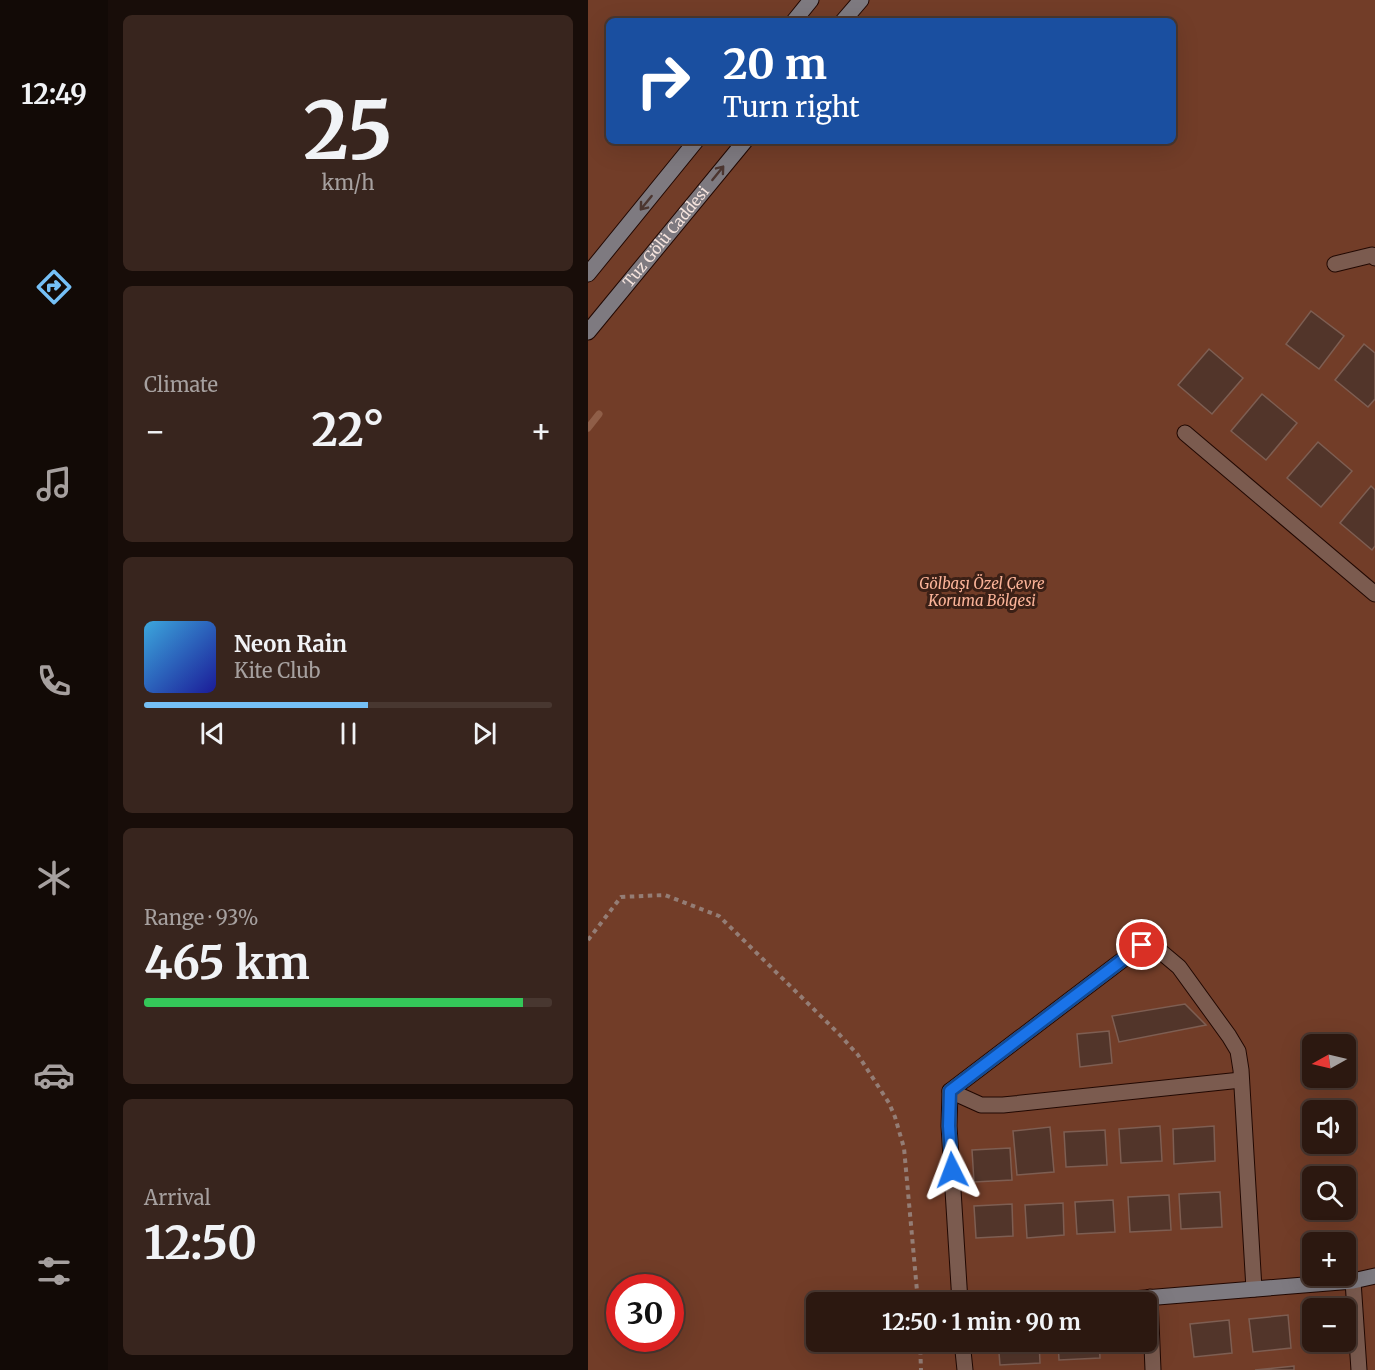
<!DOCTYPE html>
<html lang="en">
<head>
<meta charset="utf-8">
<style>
  body { margin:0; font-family:Merriweather,serif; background:#38251e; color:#f1f3f6; height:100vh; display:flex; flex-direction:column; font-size:22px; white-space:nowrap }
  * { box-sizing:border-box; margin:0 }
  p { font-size:20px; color:#a6a09f }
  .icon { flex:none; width:33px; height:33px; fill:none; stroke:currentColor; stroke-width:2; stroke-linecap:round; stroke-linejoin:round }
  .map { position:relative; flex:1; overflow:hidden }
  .drawer { display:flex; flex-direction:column; gap:15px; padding:15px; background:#180d09; width:480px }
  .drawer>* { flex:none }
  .guide { position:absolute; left:18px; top:18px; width:570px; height:126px; border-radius:9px; box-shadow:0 6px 24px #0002,0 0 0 2px #483730; background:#1a4fa0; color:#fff; overflow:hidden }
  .needle { width:39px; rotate:262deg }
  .tools { position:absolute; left:714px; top:1034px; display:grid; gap:12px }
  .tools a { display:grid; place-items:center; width:54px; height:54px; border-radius:9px; background:#2c1810; box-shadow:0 6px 24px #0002,0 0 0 2px #483730; font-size:30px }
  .speed { position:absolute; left:18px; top:1274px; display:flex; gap:12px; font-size:30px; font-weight:700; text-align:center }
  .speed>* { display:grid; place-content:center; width:78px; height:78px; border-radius:50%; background:#2c1810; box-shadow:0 6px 24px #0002,0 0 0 2px #483730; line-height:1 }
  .speed .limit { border:9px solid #d22; background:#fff; color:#111 }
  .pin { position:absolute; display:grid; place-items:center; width:51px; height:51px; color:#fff; margin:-26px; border:3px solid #fff; border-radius:50%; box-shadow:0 2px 6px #0007 }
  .me { position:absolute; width:66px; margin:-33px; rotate:357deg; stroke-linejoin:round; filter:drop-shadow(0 0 4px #0008) }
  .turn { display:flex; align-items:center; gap:21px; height:126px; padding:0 18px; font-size:27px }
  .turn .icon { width:78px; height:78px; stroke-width:2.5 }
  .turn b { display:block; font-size:42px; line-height:51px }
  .big { font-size:45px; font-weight:700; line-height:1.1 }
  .drawer .card { flex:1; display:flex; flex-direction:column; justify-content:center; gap:9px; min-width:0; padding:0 21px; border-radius:9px; background:#38251e }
  .drawer .dial { align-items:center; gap:0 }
  .dial b { font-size:78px; line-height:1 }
  .song { display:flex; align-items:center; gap:18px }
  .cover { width:72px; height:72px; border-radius:9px; background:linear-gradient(135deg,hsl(200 70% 55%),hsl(240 70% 35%)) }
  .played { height:6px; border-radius:3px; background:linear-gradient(90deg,#75c0f6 55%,#483730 55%) }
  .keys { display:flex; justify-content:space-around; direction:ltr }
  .heat { display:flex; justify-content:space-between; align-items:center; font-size:33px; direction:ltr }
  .charge { height:9px; border-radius:4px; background:linear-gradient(90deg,#34c759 93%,#483730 0) }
  .trip { position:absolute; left:218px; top:1292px; width:351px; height:60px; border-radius:9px; background:#2c1810; box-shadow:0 6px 24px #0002,0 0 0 2px #483730; font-weight:700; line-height:60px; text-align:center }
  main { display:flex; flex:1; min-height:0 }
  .tabs { display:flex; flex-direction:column; width:108px; justify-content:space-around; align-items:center; background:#120a06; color:#a6a09f }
  .tabs .icon { width:42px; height:42px }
  .tabs .on { color:#75c0f6 }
  .tabs b { font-size:27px; color:#f1f3f6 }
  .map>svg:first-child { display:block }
  .green { fill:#723d28; fill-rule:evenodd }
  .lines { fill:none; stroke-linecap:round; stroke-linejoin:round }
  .stream { stroke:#8f5e48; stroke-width:7 }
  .building { fill:#52352a; stroke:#7e5e52; stroke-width:1.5 }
  .street-casing { stroke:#210802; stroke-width:17 }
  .secondary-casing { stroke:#210802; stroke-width:17 }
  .path { stroke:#947d75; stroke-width:4; stroke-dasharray:4.5 4.5; stroke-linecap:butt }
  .street { stroke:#7b5b4f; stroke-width:15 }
  .secondary { stroke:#7e7a80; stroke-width:15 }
  .oneway { stroke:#4c3630 }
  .route-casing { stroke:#114b97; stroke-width:15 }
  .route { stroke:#1a73e8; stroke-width:10 }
  .labels { text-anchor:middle; stroke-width:6; stroke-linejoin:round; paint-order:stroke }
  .street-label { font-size:15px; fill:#f6e4dd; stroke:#3b2016 }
  .park-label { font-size:15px; font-style:italic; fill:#fcb499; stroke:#3b2016 }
</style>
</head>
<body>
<main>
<nav class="tabs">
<b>12:49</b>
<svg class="icon on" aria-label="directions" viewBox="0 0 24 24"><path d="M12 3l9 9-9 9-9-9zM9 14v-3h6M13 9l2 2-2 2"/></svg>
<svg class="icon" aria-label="music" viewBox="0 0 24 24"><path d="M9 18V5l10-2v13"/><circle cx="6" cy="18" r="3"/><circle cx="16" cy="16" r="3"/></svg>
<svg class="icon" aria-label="phone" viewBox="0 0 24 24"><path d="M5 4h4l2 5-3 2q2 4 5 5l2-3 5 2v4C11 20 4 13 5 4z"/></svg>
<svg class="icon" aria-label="climate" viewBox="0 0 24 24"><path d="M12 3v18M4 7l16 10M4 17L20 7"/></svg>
<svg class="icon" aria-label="car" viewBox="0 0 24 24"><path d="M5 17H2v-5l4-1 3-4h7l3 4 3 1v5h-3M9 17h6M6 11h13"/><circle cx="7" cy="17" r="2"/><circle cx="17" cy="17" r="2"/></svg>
<svg class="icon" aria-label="filters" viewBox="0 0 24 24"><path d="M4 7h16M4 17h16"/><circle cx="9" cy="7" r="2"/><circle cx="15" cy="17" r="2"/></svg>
</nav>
<section class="drawer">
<div class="card dial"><b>25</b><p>km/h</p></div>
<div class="card"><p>Climate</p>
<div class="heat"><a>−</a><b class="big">22°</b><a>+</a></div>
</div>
<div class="card">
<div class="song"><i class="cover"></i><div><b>Neon Rain</b><p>Kite Club</p></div></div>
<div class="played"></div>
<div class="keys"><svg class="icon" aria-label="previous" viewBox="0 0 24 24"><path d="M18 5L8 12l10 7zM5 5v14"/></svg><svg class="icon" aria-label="pause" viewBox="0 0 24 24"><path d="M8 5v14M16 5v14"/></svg><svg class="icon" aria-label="next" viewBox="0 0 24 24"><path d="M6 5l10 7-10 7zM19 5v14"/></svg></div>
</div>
<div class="card"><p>Range · 93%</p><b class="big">465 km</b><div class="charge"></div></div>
<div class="card"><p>Arrival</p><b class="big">12:50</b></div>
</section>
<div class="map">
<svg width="787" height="1370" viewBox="0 0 787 1370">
  <rect width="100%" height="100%" fill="#3b2016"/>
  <path class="green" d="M0,0H787V1370H0ZM21,21H585V141H21ZM724,1044H758V1077H724ZM724,1110H758V1143H724ZM724,1176H758V1209H724ZM724,1242H758V1275H724ZM32,1287H82V1338H32ZM228,1302H558V1341H228ZM724,1308H758V1341H724Z"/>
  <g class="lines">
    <polyline class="stream" points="0,428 11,414"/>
  </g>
  <g class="building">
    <polygon points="723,311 756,336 731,369 698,344"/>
    <polygon points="776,344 787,353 787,399 780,407 747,380"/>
    <polygon points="621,349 655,378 624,414 590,385"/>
    <polygon points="674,394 709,423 678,460 643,431"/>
    <polygon points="730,442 764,471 733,507 699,478"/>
    <polygon points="783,486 787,490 787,546 784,550 752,523"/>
    <polygon points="597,1004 618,1025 531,1042 524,1016"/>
    <polygon points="521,1031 524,1063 492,1067 489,1034"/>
    <polygon points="572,1126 574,1161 533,1163 531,1129"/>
    <polygon points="626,1126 627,1161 586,1164 585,1129"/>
    <polygon points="462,1127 466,1172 429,1175 425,1131"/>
    <polygon points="517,1130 519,1165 478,1167 476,1132"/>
    <polygon points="422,1148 424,1180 386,1182 384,1150"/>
    <polygon points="632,1192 634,1227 593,1229 591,1194"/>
    <polygon points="581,1195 583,1230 542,1232 540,1197"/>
    <polygon points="525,1200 527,1232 489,1234 487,1202"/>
    <polygon points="475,1203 476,1235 439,1238 437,1205"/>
    <polygon points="424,1204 425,1236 388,1238 386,1206"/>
    <polygon points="700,1315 703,1348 665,1352 661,1319"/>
    <polygon points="641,1320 644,1353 606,1357 602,1324"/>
    <polygon points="410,1341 451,1341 452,1363 412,1365"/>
    <polygon points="470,1341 511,1341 512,1358 471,1360"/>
    <polygon points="706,1366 706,1370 667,1370"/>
  </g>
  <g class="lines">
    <defs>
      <g id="street">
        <polyline points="747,264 784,255 787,258"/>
        <polyline points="597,433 787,594"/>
        <polyline points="362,1091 393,1105 415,1105 653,1080"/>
        <polyline points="765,1281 771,1370"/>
        <polyline points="562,1297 565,1370"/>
        <polyline points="372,1302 361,1126 362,1091 554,945 566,946 591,967 641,1036 650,1051 653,1070 666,1289"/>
        <polyline points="374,1341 377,1370"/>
      </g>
      <g id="secondary">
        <polyline points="206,21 223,0"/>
        <polyline points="255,21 273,0"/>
        <polyline points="0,274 108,141"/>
        <path id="s1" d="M0,332L157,141"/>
        <polyline points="508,1302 765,1281 787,1276"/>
      </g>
    </defs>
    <use href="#street" class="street-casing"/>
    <use href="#secondary" class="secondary-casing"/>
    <g class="path">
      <polyline points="0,940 33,897 77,895 131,916 251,1034 270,1055 301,1103 307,1117 316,1148 330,1302"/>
      <polyline points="332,1341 333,1370"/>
    </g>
    <use href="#street" class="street"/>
    <use href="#secondary" class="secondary"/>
  </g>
  <defs><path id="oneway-shaft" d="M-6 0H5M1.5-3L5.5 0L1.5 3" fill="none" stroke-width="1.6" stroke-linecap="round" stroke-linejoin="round" transform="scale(1.5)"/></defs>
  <g class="oneway">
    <use href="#oneway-shaft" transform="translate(130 173) rotate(-51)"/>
    <use href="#oneway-shaft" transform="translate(58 203) rotate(129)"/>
  </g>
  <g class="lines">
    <defs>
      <polyline id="route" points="364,1170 361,1126 362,1091 554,945"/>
    </defs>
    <use href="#route" class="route-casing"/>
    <use href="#route" class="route"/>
  </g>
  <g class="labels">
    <g class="street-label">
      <text dy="5" stroke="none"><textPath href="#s1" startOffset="123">Tuz Gölü Caddesi</textPath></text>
    </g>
    <g class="park-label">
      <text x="394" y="589">Gölbaşı Özel Çevre<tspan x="394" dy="17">Koruma Bölgesi</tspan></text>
    </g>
  </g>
</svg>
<div class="tools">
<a><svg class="needle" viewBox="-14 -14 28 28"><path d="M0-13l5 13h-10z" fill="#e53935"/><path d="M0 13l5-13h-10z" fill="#a6a09f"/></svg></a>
<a><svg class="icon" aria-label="sound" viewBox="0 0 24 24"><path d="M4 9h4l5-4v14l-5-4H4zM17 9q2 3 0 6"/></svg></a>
<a><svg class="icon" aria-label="search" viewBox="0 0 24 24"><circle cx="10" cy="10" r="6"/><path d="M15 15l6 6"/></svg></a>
<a>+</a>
<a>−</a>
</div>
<div class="speed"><div class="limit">30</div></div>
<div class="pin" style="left:554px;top:945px;background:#d93025"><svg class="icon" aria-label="arrive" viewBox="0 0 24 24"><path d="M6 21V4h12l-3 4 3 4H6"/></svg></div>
<svg class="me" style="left:364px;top:1170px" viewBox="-20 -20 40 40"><path d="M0-17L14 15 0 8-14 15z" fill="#1a73e8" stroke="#fff" stroke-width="4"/></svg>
<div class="trip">12:50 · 1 min · 90 m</div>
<div class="guide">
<div class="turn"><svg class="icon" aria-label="right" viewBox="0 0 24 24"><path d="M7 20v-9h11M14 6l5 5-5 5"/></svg><div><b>20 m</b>Turn right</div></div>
</div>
</div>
</main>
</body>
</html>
